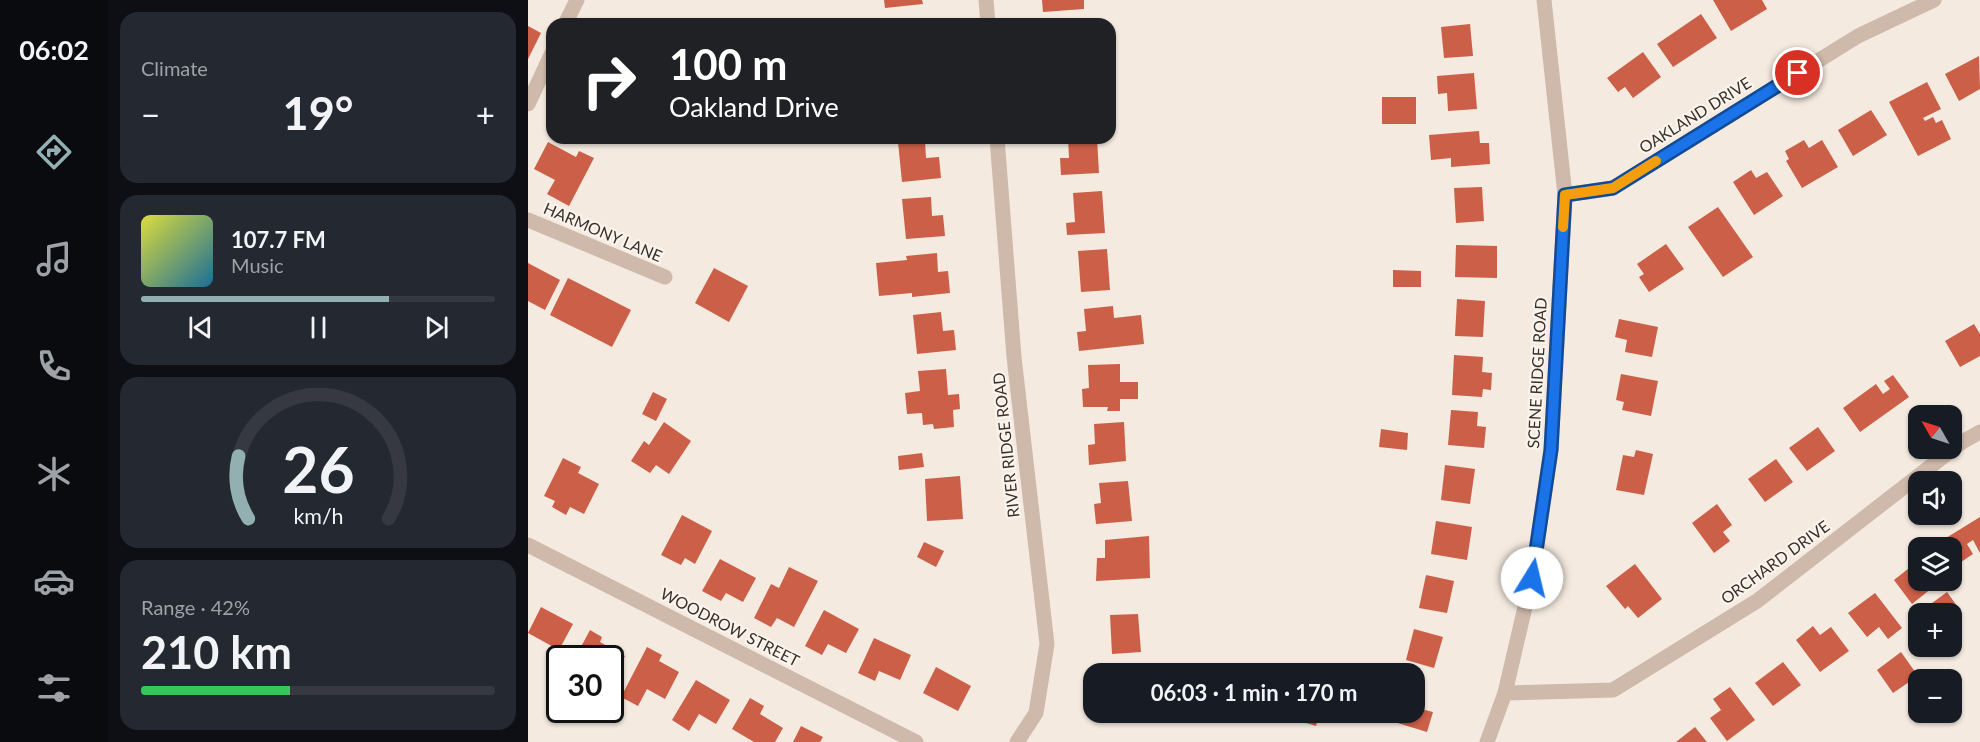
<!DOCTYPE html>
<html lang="en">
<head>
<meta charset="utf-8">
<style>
  body { margin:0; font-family:Lato,sans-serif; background:#242831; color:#f1f3f6; height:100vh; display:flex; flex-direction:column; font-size:22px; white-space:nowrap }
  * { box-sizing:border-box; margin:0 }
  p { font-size:20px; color:#9ea1a6 }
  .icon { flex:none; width:33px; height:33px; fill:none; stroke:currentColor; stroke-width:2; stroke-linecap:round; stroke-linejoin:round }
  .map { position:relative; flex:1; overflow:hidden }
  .side { display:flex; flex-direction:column; gap:12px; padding:12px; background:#0d0f14; width:420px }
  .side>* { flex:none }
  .top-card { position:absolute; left:18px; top:18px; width:570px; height:126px; border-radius:18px; box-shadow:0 2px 4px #0004; background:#202124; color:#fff; overflow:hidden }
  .needle { width:39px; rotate:309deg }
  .fabs { position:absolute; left:1380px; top:405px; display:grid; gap:12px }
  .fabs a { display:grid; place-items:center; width:54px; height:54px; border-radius:12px; background:#171b24; box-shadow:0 2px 4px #0004; font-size:30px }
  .speed { position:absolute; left:18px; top:645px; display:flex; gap:12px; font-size:30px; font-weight:700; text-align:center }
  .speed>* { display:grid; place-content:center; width:78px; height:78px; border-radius:50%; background:#171b24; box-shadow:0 2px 4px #0004; line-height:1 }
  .speed .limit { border:3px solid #111; border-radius:9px; background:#fff; color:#111 }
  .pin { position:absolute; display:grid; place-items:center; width:51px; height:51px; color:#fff; margin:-26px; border:3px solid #fff; border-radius:50%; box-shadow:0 2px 6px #0007 }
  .me { position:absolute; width:66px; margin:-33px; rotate:9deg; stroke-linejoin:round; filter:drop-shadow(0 0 4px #0008) }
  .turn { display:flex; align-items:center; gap:21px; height:126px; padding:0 24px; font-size:27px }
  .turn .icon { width:78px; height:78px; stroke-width:2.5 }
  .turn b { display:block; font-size:42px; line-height:51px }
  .big { font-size:45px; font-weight:700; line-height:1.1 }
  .side .card { flex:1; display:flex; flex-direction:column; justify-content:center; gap:9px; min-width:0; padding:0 21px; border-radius:18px; background:#242831 }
  .side .dial { align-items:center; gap:0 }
  .dial svg { height:156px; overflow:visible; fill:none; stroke:#363941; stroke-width:7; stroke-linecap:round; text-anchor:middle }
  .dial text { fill:#f1f3f6; stroke:none }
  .song { display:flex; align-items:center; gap:18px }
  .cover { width:72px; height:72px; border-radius:9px; background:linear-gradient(135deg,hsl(60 70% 55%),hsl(200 70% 35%)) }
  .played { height:6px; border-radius:3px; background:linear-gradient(90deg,#92b0b2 70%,#363941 70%) }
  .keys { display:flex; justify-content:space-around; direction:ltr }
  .heat { display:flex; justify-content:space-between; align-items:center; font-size:33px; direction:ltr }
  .charge { height:9px; border-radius:4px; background:linear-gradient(90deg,#34c759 42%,#363941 0) }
  .trip { position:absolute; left:555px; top:663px; width:342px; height:60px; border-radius:18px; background:#171b24; box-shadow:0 2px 4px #0004; font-weight:700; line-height:60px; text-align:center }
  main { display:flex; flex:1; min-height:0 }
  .tabs { display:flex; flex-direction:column; width:108px; justify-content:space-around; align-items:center; background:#090b0e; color:#9ea1a6 }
  .tabs .icon { width:42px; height:42px }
  .tabs .current { color:#92b0b2 }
  .tabs b { font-size:27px; color:#f1f3f6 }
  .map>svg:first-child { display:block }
  .building { fill:#cb5f47 }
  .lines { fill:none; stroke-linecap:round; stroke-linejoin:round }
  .street { stroke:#ceb9ab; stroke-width:15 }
  .route-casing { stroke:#114b97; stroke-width:15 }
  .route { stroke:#1a73e8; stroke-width:10 }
  .slow { stroke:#f59e0b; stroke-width:10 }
  .labels { text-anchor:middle; stroke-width:4.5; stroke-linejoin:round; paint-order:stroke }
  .street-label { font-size:16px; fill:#3b2f2a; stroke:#fbf4ed }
</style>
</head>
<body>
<main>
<nav class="tabs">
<b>06:02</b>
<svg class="icon current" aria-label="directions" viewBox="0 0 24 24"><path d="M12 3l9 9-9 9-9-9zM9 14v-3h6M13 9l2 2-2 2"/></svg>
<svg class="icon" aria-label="music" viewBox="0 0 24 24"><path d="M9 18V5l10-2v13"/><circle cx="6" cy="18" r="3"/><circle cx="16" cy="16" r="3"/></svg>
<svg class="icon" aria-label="phone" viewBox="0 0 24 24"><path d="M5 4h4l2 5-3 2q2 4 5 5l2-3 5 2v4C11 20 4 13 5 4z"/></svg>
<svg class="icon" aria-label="climate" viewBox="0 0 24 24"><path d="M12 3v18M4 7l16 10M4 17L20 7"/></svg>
<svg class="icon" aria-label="car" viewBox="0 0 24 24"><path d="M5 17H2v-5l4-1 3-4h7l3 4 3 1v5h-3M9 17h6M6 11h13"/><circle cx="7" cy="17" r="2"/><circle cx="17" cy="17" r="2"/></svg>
<svg class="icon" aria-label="filters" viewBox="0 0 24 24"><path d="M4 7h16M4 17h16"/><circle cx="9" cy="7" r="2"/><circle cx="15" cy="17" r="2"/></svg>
</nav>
<section class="side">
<div class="card"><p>Climate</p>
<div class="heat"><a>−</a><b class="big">19°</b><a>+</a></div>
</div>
<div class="card">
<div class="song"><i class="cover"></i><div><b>107.7 FM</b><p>Music</p></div></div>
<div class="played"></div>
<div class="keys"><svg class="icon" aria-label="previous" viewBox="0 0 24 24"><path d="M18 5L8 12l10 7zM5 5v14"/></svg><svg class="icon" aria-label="pause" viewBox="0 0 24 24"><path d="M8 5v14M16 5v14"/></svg><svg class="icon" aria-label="next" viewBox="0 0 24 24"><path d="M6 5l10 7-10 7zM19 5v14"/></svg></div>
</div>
<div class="card dial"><svg viewBox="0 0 100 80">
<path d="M14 69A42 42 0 1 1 86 69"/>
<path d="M14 69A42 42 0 0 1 9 37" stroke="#92b0b2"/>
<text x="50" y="56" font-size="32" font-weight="700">26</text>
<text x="50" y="72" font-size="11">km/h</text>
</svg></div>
<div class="card"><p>Range · 42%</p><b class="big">210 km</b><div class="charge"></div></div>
</section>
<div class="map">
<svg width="1452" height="742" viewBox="0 0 1452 742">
  <rect width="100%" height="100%" fill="#f4eae0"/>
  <g class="building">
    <polygon points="356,0 394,0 395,4 357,8"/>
    <polygon points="514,0 556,0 556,9 515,12"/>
    <polygon points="1185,0 1234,0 1239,9 1203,31"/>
    <polygon points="1173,14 1189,38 1145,67 1129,44"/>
    <rect x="529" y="19" width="29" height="5"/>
    <polygon points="942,24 945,56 916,58 913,27"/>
    <polygon points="0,26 13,33 0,59"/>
    <polygon points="1115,52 1133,77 1105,98 1097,87 1090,92 1079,78"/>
    <polygon points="1451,56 1452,89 1431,101 1417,74"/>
    <polygon points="946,73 949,109 920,111 919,93 910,94 909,76"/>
    <polygon points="1399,82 1413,109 1395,118 1397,121 1405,117 1408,123 1414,120 1423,139 1390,156 1361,102"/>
    <rect x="854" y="97" width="34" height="27"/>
    <polygon points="1343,110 1359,135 1325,156 1310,130"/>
    <polygon points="951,131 952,143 961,143 962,164 923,167 923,158 903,160 901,135"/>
    <polygon points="540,138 569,138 571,173 533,175 532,158 541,158"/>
    <polygon points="397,140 398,158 411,157 413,178 374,182 370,142"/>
    <polygon points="1276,140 1281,148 1294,140 1310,167 1274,188 1258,161 1261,159 1257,151"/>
    <polygon points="20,142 48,157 51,151 66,158 41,206 19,194 27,180 6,169"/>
    <polygon points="1223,170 1228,178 1239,172 1255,196 1226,215 1205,182"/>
    <polygon points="954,187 956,221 928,223 926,188"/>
    <polygon points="574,191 577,233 539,235 538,223 547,222 545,193"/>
    <polygon points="403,197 404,216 415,215 417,236 378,239 374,199"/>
    <polygon points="1190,207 1225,257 1195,277 1160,227"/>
    <polygon points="1138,244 1156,269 1121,292 1111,277 1116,274 1109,264"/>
    <polygon points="928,245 969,246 969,278 927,277"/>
    <polygon points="579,249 582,290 553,292 550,251"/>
    <polygon points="409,253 410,272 420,271 422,293 384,297 384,293 351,296 348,263 379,260 378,256"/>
    <polygon points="0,263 32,280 17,310 0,301"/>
    <polygon points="186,268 220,286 201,322 167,303"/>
    <polygon points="865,270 893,271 893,287 865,287"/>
    <polygon points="40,278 103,310 84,347 22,315"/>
    <polygon points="929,299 957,301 955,337 927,336"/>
    <polygon points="585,306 586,318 613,315 616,344 551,351 549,332 558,331 556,309"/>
    <polygon points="413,312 415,331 426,330 428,350 389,354 385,315"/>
    <polygon points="1091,319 1130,327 1124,357 1097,352 1099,340 1087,337"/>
    <polygon points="1446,324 1452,334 1452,356 1432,367 1417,341"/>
    <polygon points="926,355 955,357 954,372 964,373 963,390 955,389 954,397 924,395"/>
    <polygon points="592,364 592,382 610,382 610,399 592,399 592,411 579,411 580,407 555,407 554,389 561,388 560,365"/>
    <polygon points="418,369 420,395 431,394 432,409 425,410 426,427 406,429 405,424 395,425 394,413 379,414 377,393 392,391 390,371"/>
    <polygon points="1093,374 1130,381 1123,416 1094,410 1096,402 1088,400"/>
    <polygon points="1365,375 1381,397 1332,432 1315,408 1348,384 1355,394 1362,389 1356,381"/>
    <polygon points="125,392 139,399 128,421 114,414"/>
    <polygon points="923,410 950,412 949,426 958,427 956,448 920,445"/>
    <polygon points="136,422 163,441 141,474 128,465 122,473 103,461 116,441 121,445"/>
    <polygon points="596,422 598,461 561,465 560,445 567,444 566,424"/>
    <polygon points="1290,427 1307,451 1279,471 1261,448"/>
    <polygon points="853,429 880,433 879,450 851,447"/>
    <polygon points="1108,450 1125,454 1116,495 1088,490 1095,455 1106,457"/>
    <polygon points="394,453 396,467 371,470 370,456"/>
    <polygon points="35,458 53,467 50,473 71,484 56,514 42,507 38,515 24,507 27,501 16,496"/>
    <polygon points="1248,459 1265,482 1237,502 1220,479"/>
    <polygon points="917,465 947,469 942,504 913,500"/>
    <polygon points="432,476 435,519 399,521 397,479"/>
    <polygon points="600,481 604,521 568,524 566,504 573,503 571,483"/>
    <polygon points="1189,504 1204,525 1195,532 1202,541 1186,553 1164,523"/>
    <polygon points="154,515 184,531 167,564 157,558 153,565 133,555"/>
    <polygon points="1452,517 1452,553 1445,540 1439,544 1445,554 1433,562 1418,538"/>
    <polygon points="908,521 944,527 939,560 903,554"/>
    <polygon points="621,536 622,578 568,581 569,558 577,558 577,540"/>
    <polygon points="396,542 416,551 408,567 389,557"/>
    <polygon points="192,559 228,578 215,602 198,593 193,601 174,591"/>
    <polygon points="1390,561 1390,580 1414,580 1384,604 1366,580"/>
    <polygon points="1107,564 1134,599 1110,618 1100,606 1097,609 1078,586"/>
    <polygon points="261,567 290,581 266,627 249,618 243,627 226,618 243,584 251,588"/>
    <polygon points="898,575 926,581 919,613 891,608"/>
    <polygon points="1419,592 1429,606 1418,614 1406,614 1400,606"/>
    <polygon points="1347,593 1374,628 1360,639 1351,627 1339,637 1320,613"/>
    <polygon points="13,607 45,624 31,650 0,633"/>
    <polygon points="296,610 331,629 318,653 300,644 294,655 277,646"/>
    <polygon points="610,614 613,652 584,654 582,615"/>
    <polygon points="1285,626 1292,635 1303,627 1321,651 1292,672 1268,640"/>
    <polygon points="886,629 915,637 906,668 878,660"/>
    <polygon points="62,630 74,637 72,642 97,656 82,685 82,658 47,658"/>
    <polygon points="346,638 383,655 372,680 351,671 347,681 330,673"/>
    <polygon points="119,647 134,655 131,661 151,672 137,699 119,689 110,706 93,697"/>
    <polygon points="1373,652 1390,676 1365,693 1349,670"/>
    <polygon points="1255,662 1273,685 1245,706 1227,683"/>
    <polygon points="408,667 443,686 430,711 395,693"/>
    <polygon points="168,680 202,700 188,724 171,714 161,731 144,720"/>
    <polygon points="1202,687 1227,720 1199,741 1182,718 1193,710 1185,699"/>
    <polygon points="886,692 897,695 893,709 905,712 899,732 863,721 866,712 886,712"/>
    <polygon points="222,698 236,706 232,714 255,728 247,742 226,742 204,729"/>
    <polygon points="578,712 616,712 615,721 577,715"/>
    <polygon points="767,712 792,712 788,726 765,719"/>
    <polygon points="273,726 295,737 292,742 265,742"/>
    <polygon points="1167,727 1179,742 1148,742"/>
  </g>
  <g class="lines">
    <g class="street">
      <polyline points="458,0 460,24"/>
      <polyline points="37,24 49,0"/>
      <polyline points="0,104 24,53"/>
      <polyline points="469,138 486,357 519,644 508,713 489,742"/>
      <polyline points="1037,195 1085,188 1330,36 1406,0"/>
      <polyline points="0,220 137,277"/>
      <polyline points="0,545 388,742"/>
      <polyline points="977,693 1085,690 1229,601 1434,442 1452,432"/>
      <polyline points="959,742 977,693 1004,577 1023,450 1037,195 1016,0"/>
    </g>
  </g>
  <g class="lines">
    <defs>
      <polyline id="route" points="1004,578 1023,450 1037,195 1085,188 1270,73"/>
    </defs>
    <use href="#route" class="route-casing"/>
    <use href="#route" class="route"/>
    <polyline class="slow" points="1035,227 1037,195 1085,188 1128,161"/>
  </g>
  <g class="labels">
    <g class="street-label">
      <text transform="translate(1167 115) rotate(-32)" y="6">OAKLAND DRIVE</text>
      <text transform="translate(75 232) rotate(23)" y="6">HARMONY LANE</text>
      <text transform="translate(1009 373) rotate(-87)" y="6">SCENE RIDGE ROAD</text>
      <text transform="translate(478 445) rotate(-96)" y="6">RIVER RIDGE ROAD</text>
      <text transform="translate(1247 562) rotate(-36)" y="6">ORCHARD DRIVE</text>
      <text transform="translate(202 627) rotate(27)" y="6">WOODROW STREET</text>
    </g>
  </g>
</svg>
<div class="fabs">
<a><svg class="needle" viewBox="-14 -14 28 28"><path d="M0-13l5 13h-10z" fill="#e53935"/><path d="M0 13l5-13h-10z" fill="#9ea1a6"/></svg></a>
<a><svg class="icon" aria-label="sound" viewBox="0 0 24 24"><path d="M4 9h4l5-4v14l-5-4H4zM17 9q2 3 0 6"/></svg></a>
<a><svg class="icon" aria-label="layers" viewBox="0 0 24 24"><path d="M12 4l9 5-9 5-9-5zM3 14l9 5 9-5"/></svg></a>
<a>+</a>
<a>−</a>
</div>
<div class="speed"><div class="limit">30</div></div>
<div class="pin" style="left:1270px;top:73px;background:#d93025"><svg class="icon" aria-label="arrive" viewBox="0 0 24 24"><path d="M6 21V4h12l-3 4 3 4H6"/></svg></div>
<svg class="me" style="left:1004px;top:578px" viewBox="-20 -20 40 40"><circle r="19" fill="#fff"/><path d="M0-13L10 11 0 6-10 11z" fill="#1a73e8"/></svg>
<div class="trip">06:03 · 1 min · 170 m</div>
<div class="top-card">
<div class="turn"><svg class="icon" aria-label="right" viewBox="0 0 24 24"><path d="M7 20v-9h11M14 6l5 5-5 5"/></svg><div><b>100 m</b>Oakland Drive</div></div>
</div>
</div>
</main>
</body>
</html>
